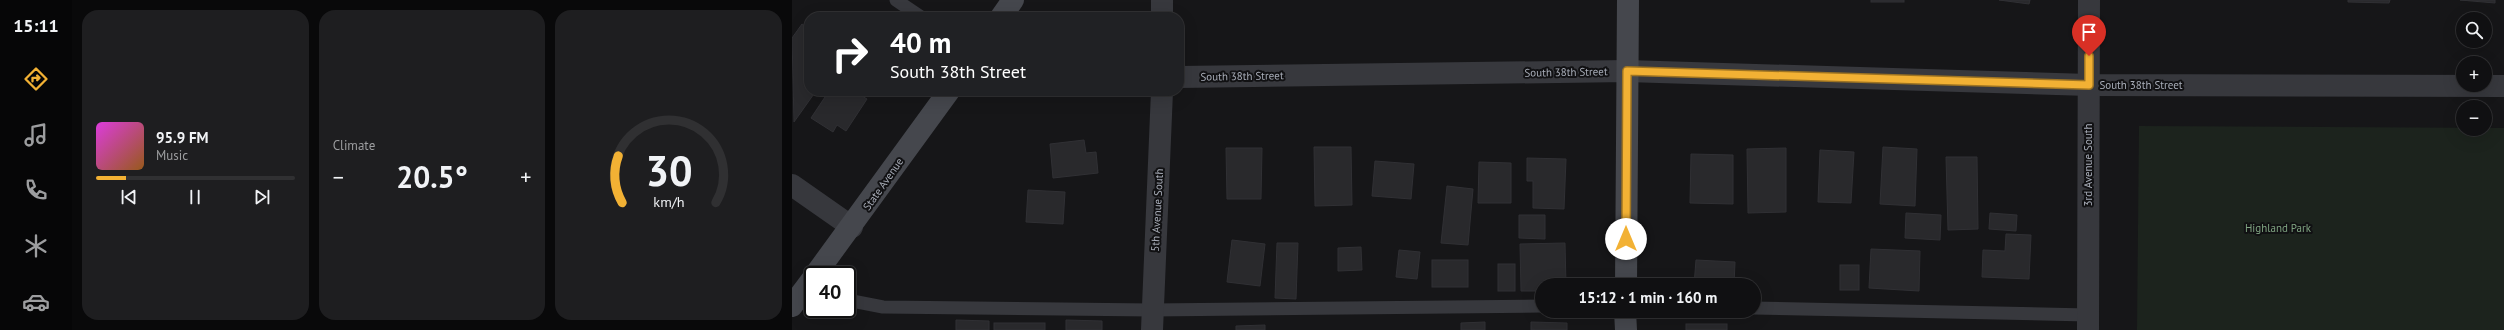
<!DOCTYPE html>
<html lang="en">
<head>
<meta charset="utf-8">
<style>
  body { margin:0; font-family:"PT Sans",sans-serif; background:#1e1e20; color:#f1f3f6; height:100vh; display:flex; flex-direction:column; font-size:15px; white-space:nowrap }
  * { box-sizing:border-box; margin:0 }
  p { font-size:13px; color:#9c9d9f }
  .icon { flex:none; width:22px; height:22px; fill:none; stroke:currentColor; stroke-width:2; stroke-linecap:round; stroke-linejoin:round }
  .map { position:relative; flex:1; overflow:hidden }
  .sheet { display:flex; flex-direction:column; gap:10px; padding:10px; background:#09090a; width:720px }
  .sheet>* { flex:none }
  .banner { position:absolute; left:12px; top:12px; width:380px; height:84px; border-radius:16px; box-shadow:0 4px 16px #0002,0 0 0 1px #303032; background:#202124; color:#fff; overflow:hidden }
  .fabs { position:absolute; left:1664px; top:12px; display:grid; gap:8px }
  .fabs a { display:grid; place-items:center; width:36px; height:36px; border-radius:50%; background:#101012; box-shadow:0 4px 16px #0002,0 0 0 1px #303032; font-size:20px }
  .speed { position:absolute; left:12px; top:266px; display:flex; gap:8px; font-size:20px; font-weight:700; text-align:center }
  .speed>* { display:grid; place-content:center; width:52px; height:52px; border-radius:50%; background:#101012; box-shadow:0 4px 16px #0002,0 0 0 1px #303032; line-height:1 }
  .speed .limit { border:2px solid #111; border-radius:6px; background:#fff; color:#111 }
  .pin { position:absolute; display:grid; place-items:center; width:34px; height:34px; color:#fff; margin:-41px -17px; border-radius:50% 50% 50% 0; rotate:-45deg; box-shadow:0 0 4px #0007 }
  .pin .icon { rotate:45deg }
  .me { position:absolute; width:44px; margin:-22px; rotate:0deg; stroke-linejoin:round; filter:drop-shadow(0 0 3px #0008) }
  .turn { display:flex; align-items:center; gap:14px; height:84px; padding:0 20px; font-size:18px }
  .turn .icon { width:52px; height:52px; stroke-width:2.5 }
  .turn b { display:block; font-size:28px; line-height:34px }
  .big { font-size:30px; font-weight:800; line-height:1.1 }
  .sheet .card { flex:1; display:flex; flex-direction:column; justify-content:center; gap:6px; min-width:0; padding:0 14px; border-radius:16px; background:#1e1e20 }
  .sheet .dial { align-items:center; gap:0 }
  .dial svg { height:104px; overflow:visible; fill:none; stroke:#303032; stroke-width:7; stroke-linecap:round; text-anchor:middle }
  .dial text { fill:#f1f3f6; stroke:none }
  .song { display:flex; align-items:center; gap:12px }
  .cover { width:48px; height:48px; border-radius:6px; background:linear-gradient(135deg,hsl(300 70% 55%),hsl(30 70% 35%)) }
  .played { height:4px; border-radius:2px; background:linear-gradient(90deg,#f2b134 15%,#303032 15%) }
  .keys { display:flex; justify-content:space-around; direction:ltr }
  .heat { display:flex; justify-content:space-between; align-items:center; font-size:22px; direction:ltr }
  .sheet .tiles { flex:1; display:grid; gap:10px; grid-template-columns:repeat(3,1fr) }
  .trip { position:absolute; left:743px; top:278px; width:226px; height:40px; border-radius:20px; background:#101012; box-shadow:0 4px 16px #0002,0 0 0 1px #303032; font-weight:800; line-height:40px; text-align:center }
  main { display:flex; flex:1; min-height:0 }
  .menu { display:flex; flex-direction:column; width:72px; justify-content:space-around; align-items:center; background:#060607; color:#9c9d9f }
  .menu .icon { width:28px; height:28px }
  .menu .active { color:#f2b134 }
  .menu b { font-size:18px; color:#f1f3f6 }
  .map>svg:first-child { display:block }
  .green { fill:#1c231d }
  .building { fill:#29292c; stroke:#303034 }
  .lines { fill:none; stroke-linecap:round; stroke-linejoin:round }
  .lane { stroke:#37383d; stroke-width:13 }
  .street { stroke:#37383d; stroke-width:22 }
  .secondary { stroke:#45474d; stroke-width:22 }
  .route-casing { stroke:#9d7322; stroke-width:10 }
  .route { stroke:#f2b134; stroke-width:7 }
  .labels { text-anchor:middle; stroke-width:4; stroke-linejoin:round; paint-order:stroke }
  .street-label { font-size:11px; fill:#a8adb8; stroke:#111113 }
  .park-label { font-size:11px; fill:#7fa381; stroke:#111113 }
</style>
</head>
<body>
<main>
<nav class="menu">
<b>15:11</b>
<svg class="icon active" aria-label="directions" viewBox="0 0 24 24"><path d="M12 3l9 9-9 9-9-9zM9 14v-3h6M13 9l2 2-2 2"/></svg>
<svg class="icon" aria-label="music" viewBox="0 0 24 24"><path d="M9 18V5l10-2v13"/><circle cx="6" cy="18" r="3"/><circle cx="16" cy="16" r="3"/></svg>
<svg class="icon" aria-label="phone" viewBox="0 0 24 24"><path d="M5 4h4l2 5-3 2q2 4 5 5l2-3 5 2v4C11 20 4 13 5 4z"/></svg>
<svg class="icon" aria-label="climate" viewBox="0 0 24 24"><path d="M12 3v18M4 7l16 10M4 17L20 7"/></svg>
<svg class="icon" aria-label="car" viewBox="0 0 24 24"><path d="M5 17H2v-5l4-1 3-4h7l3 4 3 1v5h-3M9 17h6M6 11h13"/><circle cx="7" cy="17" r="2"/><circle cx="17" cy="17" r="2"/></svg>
</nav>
<section class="sheet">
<div class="tiles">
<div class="card">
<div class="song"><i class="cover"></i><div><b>95.9 FM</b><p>Music</p></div></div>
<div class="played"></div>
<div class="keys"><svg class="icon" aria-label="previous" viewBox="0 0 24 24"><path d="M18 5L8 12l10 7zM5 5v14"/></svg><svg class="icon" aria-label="pause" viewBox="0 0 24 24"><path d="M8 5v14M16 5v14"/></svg><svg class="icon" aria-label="next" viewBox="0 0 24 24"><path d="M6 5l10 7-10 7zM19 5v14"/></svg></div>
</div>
<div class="card"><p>Climate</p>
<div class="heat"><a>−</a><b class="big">20.5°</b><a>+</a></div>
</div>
<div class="card dial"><svg viewBox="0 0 100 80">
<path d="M14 69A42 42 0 1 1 86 69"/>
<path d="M14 69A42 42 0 0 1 11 33" stroke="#f2b134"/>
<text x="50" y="56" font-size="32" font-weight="700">30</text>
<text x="50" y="72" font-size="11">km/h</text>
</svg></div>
</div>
</section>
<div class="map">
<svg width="1712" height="330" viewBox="0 0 1712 330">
  <rect width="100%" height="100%" fill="#161618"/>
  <polygon class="green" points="1347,126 1712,128 1712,330 1345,330"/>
  <g class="building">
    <rect x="1079" y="0" width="33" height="2"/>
    <polygon points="1207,0 1238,0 1237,4"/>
    <polygon points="1556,0 1598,0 1597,3 1556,2"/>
    <polygon points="1668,0 1703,0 1703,3"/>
    <polygon points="10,24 17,29 17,91 24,91 2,122 0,38"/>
    <polygon points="37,91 69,91 67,94 75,99 54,131 45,125 41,132 19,118"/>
    <polygon points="292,140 294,153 304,152 306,173 261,178 258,144"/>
    <polygon points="522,147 559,147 560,205 523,206"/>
    <polygon points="1091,147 1125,149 1123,206 1088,204"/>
    <polygon points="434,148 470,148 469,199 435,199"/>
    <polygon points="994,148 994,212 956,213 955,149"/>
    <polygon points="1028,150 1062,152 1059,203 1026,202"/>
    <polygon points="899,154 941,155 941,204 898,203"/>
    <polygon points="1154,157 1185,157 1186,229 1156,230"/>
    <polygon points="735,158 774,159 772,209 741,208 741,181 735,181"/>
    <polygon points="583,161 622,164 619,199 580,196"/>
    <polygon points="687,162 719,163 719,203 686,203"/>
    <polygon points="655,186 681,189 676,245 649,243"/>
    <polygon points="236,190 273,192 271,224 234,222"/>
    <polygon points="1114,213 1149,215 1148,240 1113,238"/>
    <polygon points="1198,213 1225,215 1224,231 1197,229"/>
    <polygon points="727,215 753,215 753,239 727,238"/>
    <polygon points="1214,234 1239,235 1237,279 1190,277 1191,250 1213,251"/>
    <polygon points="440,240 473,244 468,286 435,282"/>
    <polygon points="485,243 506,243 504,299 483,298"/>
    <polygon points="773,243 774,285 750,285 750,291 729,291 728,244"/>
    <polygon points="569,247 570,270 546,271 546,248"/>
    <polygon points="1079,249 1128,251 1127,291 1077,288"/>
    <polygon points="607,250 628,252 625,279 604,277"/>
    <rect x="640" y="260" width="36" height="27"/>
    <polygon points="904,260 943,262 942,285 902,285"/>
    <rect x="706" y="264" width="17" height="27"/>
    <rect x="1048" y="265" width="19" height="25"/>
    <polygon points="164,320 197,321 197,330 164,330"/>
    <polygon points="274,320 310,321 310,330 274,330"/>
    <polygon points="693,322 693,330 669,330 669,323"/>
    <polygon points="739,322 775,323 775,330 739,330"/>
    <rect x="202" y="323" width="51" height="7"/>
    <rect x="894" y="324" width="41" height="6"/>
    <polygon points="473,325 473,330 444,330 444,326"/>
  </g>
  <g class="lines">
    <g class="lane">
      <polyline points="104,0 129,17"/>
      <polyline points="55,300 91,307 360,310 750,306"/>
      <polyline points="962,308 1296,315"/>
    </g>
    <g class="street">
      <polyline points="370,0 370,17"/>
      <polyline points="387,77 835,71 1297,85 1712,86"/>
      <polyline points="0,185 60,227"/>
      <polyline points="360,330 370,91"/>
      <polyline points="1296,330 1297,0"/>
    </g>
    <g class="secondary">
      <polyline points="209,17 221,0"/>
      <polyline points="23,275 157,91"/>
      <polyline points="834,285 836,0"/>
      <polyline points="0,306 21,278"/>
      <polyline points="833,311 834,330"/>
    </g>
  </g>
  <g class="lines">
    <defs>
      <polyline id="route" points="834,239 835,71 1297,85 1297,56"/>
    </defs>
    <use href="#route" class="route-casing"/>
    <use href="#route" class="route"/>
  </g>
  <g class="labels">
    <g class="street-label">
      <text transform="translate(774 72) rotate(-1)" y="4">South 38th Street</text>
      <text transform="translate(450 76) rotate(-1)" y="4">South 38th Street</text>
      <text x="1349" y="89">South 38th Street</text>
      <text transform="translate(1296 165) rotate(-90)" y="4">3rd Avenue South</text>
      <text transform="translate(91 184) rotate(-55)" y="4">State Avenue</text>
      <text transform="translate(365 210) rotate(-87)" y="4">5th Avenue South</text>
    </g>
    <g class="park-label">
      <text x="1486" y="232">Highland Park</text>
    </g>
  </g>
</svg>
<div class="fabs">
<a><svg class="icon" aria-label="search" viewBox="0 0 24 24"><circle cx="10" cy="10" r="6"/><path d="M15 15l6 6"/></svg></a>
<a>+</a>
<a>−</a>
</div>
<div class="speed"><div class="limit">40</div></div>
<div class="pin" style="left:1297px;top:56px;background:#d93025"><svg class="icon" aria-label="arrive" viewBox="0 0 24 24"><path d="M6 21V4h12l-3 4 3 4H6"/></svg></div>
<svg class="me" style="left:834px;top:239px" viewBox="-20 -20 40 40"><circle r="19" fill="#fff"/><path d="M0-13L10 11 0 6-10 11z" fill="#f2b134"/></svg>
<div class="trip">15:12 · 1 min · 160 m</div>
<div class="banner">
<div class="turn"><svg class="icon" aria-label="right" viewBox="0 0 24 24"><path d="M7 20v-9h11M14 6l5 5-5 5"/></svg><div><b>40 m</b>South 38th Street</div></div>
</div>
</div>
</main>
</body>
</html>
